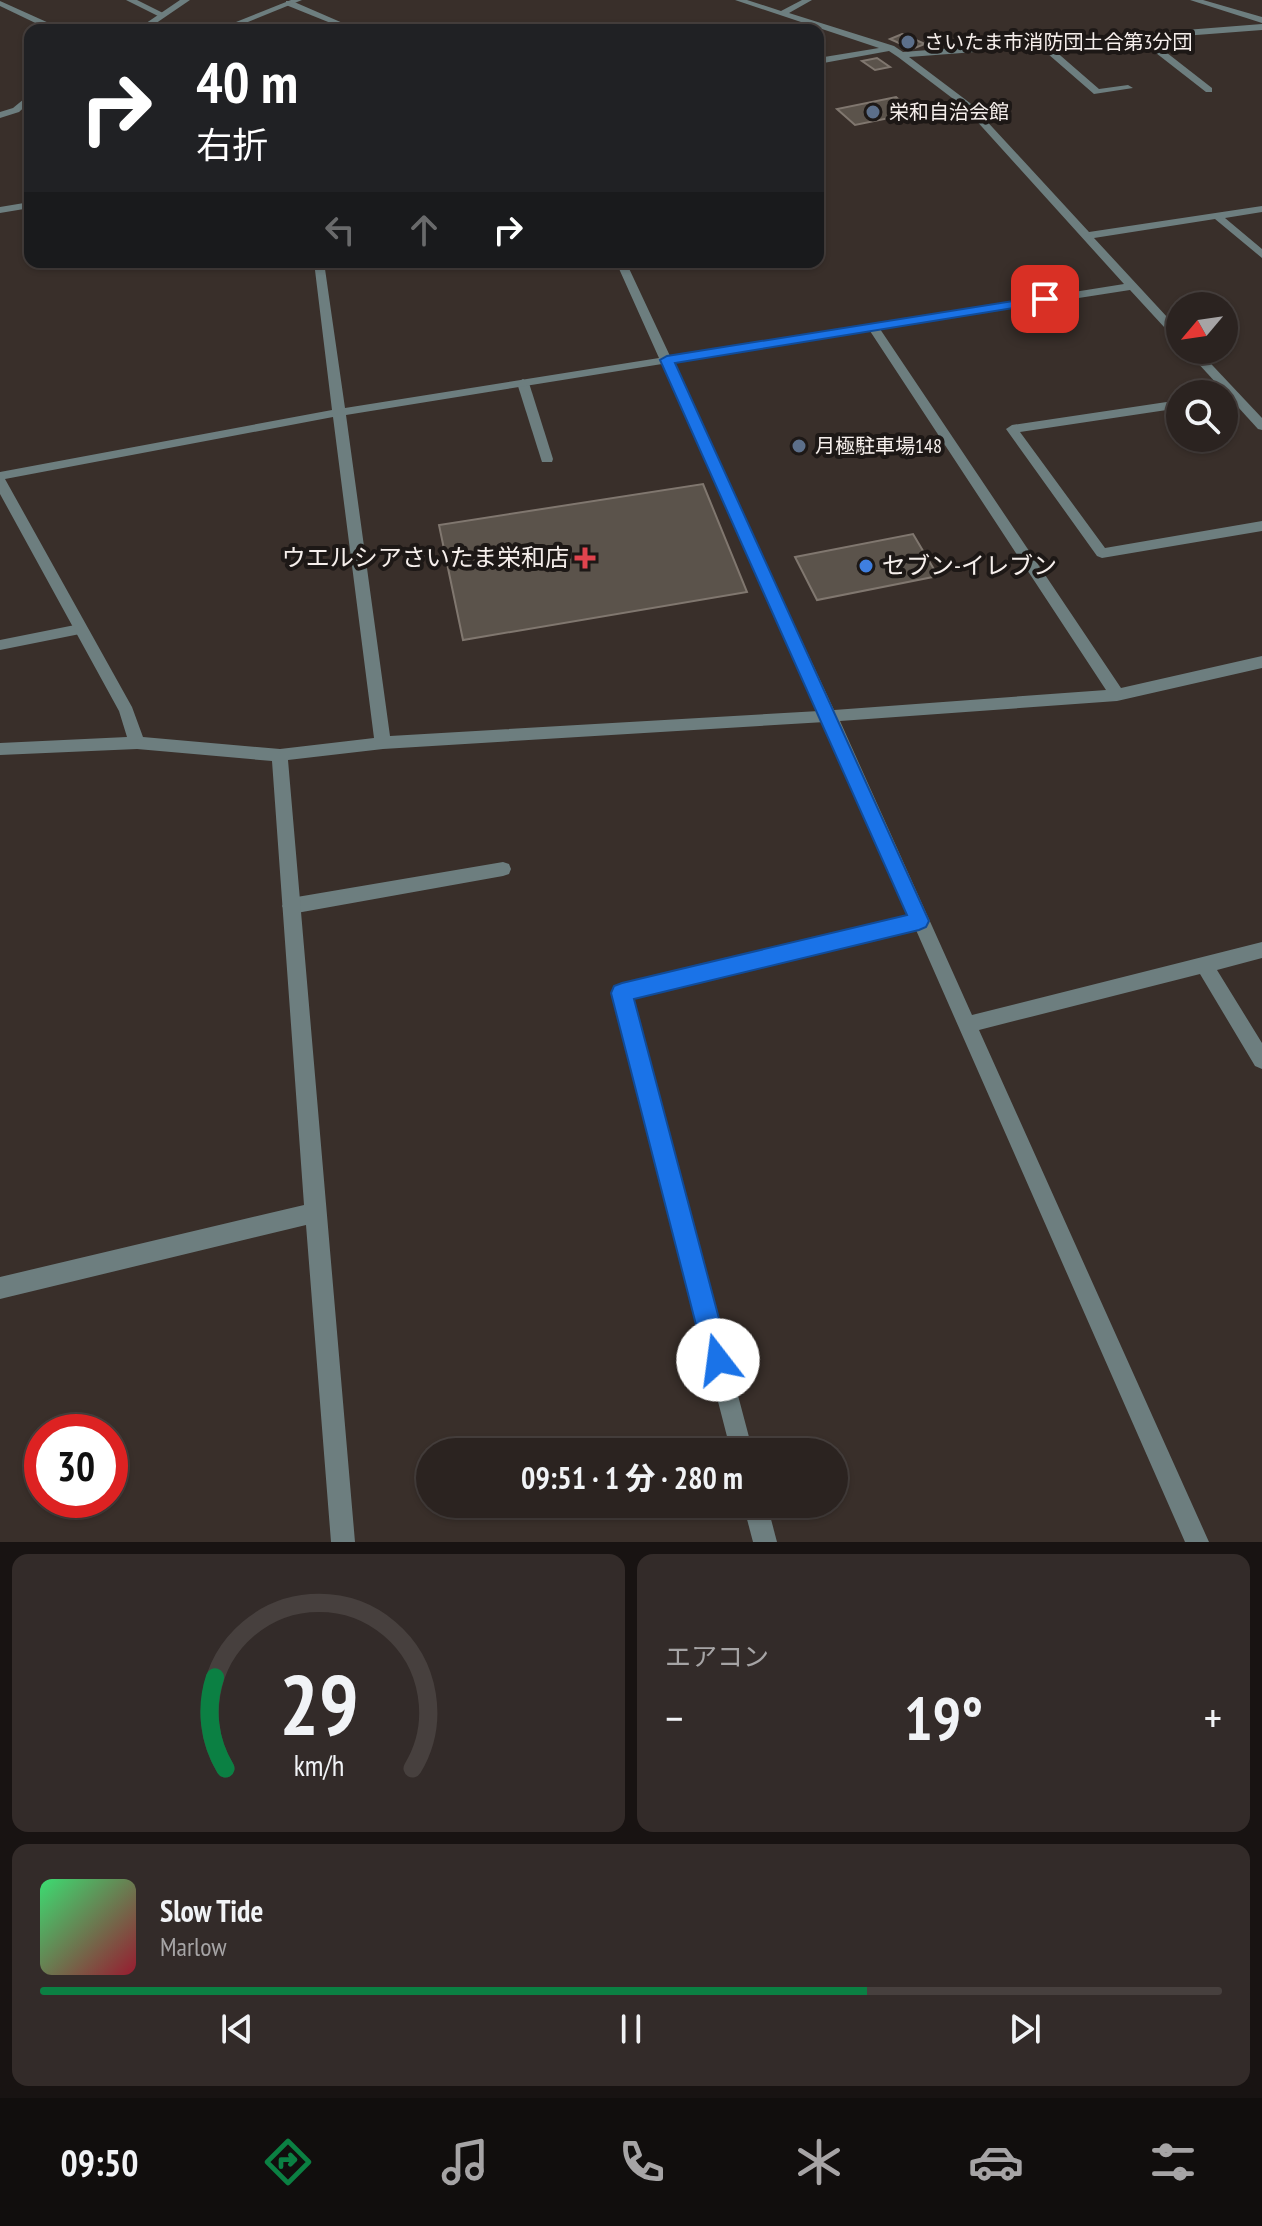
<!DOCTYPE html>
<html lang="ja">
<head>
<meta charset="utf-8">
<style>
  body { margin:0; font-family:"PT Sans Narrow","Noto Sans JP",sans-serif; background:#332b29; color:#f1f3f6; height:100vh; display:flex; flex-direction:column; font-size:30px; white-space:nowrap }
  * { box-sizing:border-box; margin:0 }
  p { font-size:26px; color:#a6a4a5 }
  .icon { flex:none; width:44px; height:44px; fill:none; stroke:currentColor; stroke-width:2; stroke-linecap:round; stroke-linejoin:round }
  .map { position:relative; height:1542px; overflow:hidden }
  .sheet { display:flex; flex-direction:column; gap:12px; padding:12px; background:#181312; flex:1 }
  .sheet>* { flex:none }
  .guide { position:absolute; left:24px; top:24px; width:800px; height:244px; border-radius:16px; box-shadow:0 2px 6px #0004,0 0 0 2px #47403e; background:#202124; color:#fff; overflow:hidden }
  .needle { width:52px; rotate:241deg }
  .fabs { position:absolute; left:1166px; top:292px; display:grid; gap:16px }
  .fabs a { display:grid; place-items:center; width:72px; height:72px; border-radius:50%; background:#2b2320; box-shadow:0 2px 6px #0004,0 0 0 2px #47403e; font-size:40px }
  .speed { position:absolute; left:24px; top:1414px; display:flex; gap:16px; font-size:40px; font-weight:700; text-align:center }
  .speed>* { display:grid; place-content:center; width:104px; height:104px; border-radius:50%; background:#2b2320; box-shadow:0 2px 6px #0004,0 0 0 2px #47403e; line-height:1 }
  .speed .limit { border:12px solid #d22; background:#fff; color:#111 }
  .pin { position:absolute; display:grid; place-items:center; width:68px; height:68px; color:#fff; margin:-34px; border-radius:16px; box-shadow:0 4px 12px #0006 }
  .me { position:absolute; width:88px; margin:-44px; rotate:345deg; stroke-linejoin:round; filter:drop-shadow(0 0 6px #0008) }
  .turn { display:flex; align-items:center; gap:28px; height:168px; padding:0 40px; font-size:36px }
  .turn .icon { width:104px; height:104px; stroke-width:2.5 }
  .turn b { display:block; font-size:56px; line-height:68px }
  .lanes { display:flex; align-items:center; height:76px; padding:0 40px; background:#0003; justify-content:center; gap:40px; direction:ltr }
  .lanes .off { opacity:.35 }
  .big { font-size:60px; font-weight:800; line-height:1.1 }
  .sheet .card { flex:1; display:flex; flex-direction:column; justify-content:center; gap:12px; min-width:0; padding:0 28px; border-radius:16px; background:#332b29 }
  .sheet .dial { align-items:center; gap:0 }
  .dial svg { height:208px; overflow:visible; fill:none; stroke:#47403e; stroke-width:7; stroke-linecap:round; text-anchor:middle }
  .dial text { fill:#f1f3f6; stroke:none }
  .song { display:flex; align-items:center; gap:24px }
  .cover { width:96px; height:96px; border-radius:12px; background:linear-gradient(135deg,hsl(140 70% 55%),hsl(350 70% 35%)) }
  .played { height:8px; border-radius:4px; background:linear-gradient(90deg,#0b8043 70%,#47403e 70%) }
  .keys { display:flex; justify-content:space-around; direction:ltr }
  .heat { display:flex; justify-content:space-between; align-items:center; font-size:44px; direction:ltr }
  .sheet .tiles { flex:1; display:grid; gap:12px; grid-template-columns:1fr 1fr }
  .card:last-child { grid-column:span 2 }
  .trip { position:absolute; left:416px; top:1438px; width:432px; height:80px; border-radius:40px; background:#2b2320; box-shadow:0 2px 6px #0004,0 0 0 2px #47403e; font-weight:800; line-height:80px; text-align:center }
  .menu { display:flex; height:128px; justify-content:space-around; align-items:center; background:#110e0d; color:#a6a4a5 }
  .menu .icon { width:56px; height:56px }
  .menu .selected { color:#0b8043 }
  .menu b { font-size:36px; color:#f1f3f6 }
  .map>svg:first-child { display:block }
  .building { fill:#5b534b; stroke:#80776f; stroke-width:2 }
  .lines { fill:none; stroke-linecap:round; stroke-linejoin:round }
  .lane { fill:#6d7e7f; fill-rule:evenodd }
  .street { fill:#6d7e7f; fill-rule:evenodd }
  .route { fill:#1a73e8; stroke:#114b97; stroke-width:2 }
  .service-dot { fill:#5c6f8a; stroke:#1d1816; stroke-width:3 }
  .health-dot { fill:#e0444e; stroke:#1d1816; stroke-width:3 }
  .shop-dot { fill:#3f7fe0; stroke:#1d1816; stroke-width:3 }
  .labels { text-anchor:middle; stroke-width:8; stroke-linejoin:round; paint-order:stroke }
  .far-poi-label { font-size:20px; fill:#f6efec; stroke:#1d1816; text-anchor:start }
  .poi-label { font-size:24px; fill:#f6efec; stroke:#1d1816; text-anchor:end }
</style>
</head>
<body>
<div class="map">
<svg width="1262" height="1542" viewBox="0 0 1262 1542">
  <rect width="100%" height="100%" fill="#392f2a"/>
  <g class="building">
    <polygon points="902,34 925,44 912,49 890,39"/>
    <polygon points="877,58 890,67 875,70 862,61"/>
    <polygon points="896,97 914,113 855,125 837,109"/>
    <polygon points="703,484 747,592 463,640 439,525"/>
    <polygon points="913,534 938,576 817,600 795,557"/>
  </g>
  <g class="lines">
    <g class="lane">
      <polygon points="126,0 137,0 167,15 160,17"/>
      <polygon points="0,1 60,28 61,30 50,30 0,6"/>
      <polygon points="286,1 292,1 359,30 348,30 286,5"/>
      <polygon points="1138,35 1144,35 1212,88 1212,92 1206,92 1138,39"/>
      <polygon points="1040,43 1046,43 1099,89 1128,85 1133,88 1094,94 1040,47"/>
      <polygon points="523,379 529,383 553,459 552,462 542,462 541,459 517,383"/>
      <polygon points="1180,400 1180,408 1020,432 1105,548 1262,521 1262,531 1102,558 1097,556 1006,429 1012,425"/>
      <polygon points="80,624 85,625 87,629 85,633 0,650 0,640"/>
      <polygon points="503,862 509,864 511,869 509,874 503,876 291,914 285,911 282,906 285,901 291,898"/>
    </g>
    <g class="street">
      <polygon points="180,0 190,0 146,30 136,30"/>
      <polygon points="291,0 302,0 228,30 216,30"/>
      <path d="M735,0H747L781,11L802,0H812L789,13L894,46L903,52L1262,24V30L909,57L970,103L1089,232L1262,206V212L1225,218L1262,249V258L1215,219L1094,238L1180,331V341L1176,340L1130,290L880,329L1121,688L1262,656V668L1117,701L840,721L972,1015L1262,942V958L1217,970L1262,1043V1069L1255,1066L1200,974L979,1030L1209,1542H1185L916,930L633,999L753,1452H731L613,993L616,987L622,985L909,916L825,722L383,749L288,760L355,1542H331L306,1225L0,1299V1277L304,1205L272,761L137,749L0,755V743L127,737L119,711L0,494V472L332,410L314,262H324L345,408L659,358L616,262H626L670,356L1124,284L964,107L898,57L889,51L818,64V58L879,48ZM870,331L1106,690L834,710L673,363ZM662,364L819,711L390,736L346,415ZM333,417L374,738L280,749L143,737L132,707L5,479Z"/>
      <polygon points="1190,0 1203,0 1262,17 1262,23"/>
      <polygon points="30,94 30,102 19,112 0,118 0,112 13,108"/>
      <polygon points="30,202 30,208 0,213 0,207"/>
      <polygon points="1186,350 1198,350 1262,418 1262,430 1258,429"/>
      <polygon points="743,1504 767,1504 777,1542 753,1542"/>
    </g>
  </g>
  <polygon class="route" points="1045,296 1050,297 1050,302 675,363 929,921 926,927 919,930 634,999 730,1360 727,1369 718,1373 709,1369 705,1360 611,993 614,986 622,983 907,915 660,360 667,356"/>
  <g class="service-dot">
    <circle cx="908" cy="42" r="8"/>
    <circle cx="873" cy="112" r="8"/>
    <circle cx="799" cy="446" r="8"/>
  </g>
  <path class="health-dot" d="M581 546h8v8h8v8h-8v8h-8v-8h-8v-8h8z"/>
  <circle class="shop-dot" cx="866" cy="566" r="8"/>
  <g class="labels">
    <g class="far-poi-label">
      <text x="924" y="49">さいたま市消防団土合第3分団</text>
      <text x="889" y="119">栄和自治会館</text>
      <text x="815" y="453">月極駐車場148</text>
    </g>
    <g class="poi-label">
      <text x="569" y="566">ウエルシアさいたま栄和店</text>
      <text x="882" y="574" text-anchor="start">セブン-イレブン</text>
    </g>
  </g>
</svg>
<div class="fabs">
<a><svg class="needle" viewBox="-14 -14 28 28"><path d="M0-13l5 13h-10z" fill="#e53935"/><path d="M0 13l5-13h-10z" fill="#a6a4a5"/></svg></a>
<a><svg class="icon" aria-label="search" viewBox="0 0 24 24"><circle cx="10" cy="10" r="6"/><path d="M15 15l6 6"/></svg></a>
</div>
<div class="speed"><div class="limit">30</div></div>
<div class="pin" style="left:1045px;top:299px;background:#d93025"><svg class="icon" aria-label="arrive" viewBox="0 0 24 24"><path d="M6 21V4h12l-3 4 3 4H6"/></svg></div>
<svg class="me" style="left:718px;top:1360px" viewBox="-20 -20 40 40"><circle r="19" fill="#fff"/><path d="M0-13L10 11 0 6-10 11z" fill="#1a73e8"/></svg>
<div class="trip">09:51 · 1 分 · 280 m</div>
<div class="guide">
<div class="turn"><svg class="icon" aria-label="right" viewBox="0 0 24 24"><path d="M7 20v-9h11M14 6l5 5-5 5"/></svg><div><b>40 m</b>右折</div></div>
<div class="lanes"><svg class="icon off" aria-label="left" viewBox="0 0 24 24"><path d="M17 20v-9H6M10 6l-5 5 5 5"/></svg><svg class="icon off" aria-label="ahead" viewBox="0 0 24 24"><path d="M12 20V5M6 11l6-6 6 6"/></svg><svg class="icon" aria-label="right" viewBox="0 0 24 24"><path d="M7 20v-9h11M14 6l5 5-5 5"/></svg></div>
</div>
</div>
<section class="sheet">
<div class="tiles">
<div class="card dial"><svg viewBox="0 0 100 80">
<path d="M14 69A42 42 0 1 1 86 69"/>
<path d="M14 69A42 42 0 0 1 10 34" stroke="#0b8043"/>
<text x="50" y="56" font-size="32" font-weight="700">29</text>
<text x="50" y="72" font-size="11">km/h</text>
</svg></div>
<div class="card"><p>エアコン</p>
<div class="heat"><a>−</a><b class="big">19°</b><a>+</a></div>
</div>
<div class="card">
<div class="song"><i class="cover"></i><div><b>Slow Tide</b><p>Marlow</p></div></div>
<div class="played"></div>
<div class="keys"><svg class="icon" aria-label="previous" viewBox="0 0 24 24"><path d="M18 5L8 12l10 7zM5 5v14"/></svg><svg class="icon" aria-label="pause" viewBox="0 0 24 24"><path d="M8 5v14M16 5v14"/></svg><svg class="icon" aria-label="next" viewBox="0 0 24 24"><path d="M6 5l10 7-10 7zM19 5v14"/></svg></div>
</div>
</div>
</section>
<nav class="menu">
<b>09:50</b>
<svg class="icon selected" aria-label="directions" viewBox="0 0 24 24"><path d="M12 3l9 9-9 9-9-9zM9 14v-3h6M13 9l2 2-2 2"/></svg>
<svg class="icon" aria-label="music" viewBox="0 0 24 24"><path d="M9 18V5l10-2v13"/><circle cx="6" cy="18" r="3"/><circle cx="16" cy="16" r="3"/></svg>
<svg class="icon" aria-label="phone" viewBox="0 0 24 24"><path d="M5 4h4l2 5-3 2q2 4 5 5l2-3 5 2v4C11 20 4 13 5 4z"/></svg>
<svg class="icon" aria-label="climate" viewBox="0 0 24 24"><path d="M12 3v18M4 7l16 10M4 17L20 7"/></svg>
<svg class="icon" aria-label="car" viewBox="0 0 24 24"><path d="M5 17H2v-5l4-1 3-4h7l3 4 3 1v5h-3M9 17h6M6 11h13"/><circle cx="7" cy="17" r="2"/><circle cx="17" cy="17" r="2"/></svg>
<svg class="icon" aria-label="filters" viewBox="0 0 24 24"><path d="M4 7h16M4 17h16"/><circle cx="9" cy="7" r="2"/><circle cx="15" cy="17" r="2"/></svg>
</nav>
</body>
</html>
